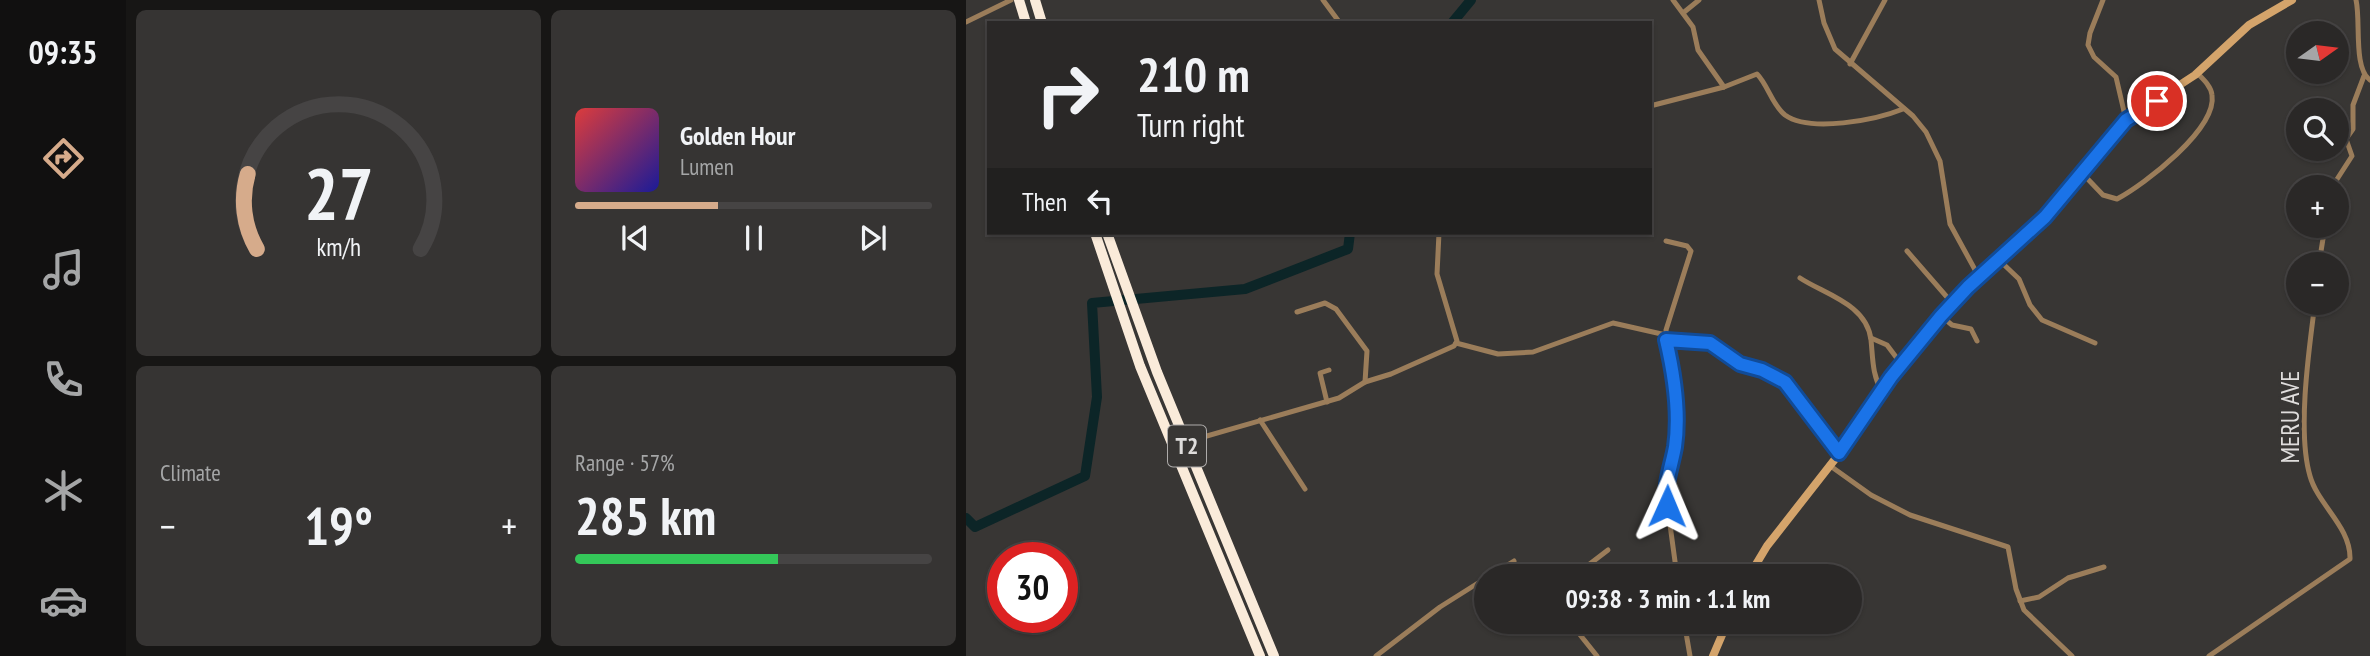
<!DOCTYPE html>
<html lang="en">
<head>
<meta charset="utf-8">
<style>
  body { margin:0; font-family:"PT Sans Narrow",sans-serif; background:#363433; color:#f1f3f6; height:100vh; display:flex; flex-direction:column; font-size:26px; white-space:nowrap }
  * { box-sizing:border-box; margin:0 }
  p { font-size:23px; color:#a5a6a7 }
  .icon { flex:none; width:38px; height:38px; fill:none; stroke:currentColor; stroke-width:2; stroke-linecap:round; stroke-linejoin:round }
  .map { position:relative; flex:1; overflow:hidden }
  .panel { display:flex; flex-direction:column; gap:10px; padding:10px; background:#171615; width:840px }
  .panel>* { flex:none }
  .hud { position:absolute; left:21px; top:21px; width:665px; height:214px; border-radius:0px; box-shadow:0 2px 5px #0004,0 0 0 2px #464444; background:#2a2827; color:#f1f3f6; overflow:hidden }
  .needle { width:46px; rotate:76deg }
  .fabs { position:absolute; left:1320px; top:21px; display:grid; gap:14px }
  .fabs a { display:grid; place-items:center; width:63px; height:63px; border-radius:50%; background:#2a2827; box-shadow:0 2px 5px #0004,0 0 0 2px #464444; font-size:35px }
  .speed { position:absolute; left:21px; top:542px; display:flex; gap:14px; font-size:35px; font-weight:700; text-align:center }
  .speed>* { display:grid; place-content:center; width:91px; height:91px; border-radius:50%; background:#2a2827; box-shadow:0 2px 5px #0004,0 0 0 2px #464444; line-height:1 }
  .speed .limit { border:10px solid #d22; background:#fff; color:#111 }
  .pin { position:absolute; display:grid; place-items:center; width:60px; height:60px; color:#fff; margin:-30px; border:4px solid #fff; border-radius:50%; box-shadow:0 2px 7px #0007 }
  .me { position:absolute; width:77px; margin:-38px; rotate:1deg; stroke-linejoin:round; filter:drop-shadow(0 0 5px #0008) }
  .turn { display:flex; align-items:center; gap:24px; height:147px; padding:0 35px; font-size:32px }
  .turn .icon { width:91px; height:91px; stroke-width:2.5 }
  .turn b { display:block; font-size:49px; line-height:60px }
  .then { display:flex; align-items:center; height:66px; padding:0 35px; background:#0003; gap:14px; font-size:26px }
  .big { font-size:52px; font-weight:700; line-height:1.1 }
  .panel .card { flex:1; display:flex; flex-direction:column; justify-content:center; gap:10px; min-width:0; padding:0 24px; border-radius:10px; background:#363433 }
  .panel .dial { align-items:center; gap:0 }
  .dial svg { height:182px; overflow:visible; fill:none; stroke:#464444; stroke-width:7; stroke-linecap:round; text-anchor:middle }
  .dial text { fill:#f1f3f6; stroke:none }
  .song { display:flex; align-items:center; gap:21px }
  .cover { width:84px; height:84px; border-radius:10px; background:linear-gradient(135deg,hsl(0 70% 55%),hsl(240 70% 35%)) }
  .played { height:7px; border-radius:4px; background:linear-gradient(90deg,#d6ab8b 40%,#464444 40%) }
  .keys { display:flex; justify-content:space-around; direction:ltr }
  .heat { display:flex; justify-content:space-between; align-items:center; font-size:38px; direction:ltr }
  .charge { height:10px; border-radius:5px; background:linear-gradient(90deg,#34c759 57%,#464444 0) }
  .panel .tiles { flex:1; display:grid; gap:10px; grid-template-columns:repeat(2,1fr) }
  .trip { position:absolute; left:508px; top:564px; width:388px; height:70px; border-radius:35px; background:#2a2827; box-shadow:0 2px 5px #0004,0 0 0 2px #464444; font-weight:700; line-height:70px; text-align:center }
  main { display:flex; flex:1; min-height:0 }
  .tab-bar { display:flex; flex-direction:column; width:126px; justify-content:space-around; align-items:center; background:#111010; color:#a5a6a7 }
  .tab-bar .icon { width:49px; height:49px }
  .tab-bar .active { color:#d6ab8b }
  .tab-bar b { font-size:32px; color:#f1f3f6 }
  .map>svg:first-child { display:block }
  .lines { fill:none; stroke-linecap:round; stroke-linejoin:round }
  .river { stroke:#0c2527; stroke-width:10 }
  .street { stroke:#9b7d5a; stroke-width:5 }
  .secondary { stroke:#d4a46b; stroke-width:8 }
  .highway { stroke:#faebda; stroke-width:10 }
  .route-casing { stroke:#114b97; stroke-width:18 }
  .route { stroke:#1a73e8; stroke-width:12 }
  .labels { text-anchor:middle; stroke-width:6; stroke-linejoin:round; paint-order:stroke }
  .shield { fill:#383634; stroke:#adabaa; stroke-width:2 }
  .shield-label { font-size:24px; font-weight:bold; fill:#dfdddc }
  .street-label { font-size:26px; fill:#dfdddc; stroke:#383634 }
</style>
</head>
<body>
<main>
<nav class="tab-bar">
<b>09:35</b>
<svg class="icon active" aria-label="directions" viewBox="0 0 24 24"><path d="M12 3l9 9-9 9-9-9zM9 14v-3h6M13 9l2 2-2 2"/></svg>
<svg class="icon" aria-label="music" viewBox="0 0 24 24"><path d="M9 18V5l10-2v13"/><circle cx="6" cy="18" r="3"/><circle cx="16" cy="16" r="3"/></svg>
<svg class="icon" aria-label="phone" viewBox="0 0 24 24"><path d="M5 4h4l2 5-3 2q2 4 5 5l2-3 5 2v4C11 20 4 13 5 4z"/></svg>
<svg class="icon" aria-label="climate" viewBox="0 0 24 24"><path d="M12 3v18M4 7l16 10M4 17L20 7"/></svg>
<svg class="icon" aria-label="car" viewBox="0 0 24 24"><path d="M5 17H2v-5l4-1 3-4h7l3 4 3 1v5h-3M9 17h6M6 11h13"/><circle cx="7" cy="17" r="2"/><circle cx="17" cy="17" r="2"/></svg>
</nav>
<section class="panel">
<div class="tiles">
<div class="card dial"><svg viewBox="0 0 100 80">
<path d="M14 69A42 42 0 1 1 86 69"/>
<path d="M14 69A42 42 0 0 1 10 36" stroke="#d6ab8b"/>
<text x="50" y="56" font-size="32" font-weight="700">27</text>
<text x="50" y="72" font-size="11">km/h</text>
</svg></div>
<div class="card">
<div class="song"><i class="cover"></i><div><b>Golden Hour</b><p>Lumen</p></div></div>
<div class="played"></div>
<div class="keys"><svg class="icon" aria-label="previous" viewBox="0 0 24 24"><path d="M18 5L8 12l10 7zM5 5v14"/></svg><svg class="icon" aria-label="pause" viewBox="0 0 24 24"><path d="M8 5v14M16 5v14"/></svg><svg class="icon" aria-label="next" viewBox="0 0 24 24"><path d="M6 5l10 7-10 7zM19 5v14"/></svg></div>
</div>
<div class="card"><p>Climate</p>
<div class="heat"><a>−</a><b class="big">19°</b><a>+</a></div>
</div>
<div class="card"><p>Range · 57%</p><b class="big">285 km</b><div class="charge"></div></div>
</div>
</section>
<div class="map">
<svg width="1404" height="656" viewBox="0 0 1404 656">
  <rect width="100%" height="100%" fill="#383634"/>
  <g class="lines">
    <g class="river">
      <polyline points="486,23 505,0"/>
      <polyline points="0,518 9,527 119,476 131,397 126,303 279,289 382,249 384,233"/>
    </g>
    <g class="street">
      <polyline points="357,0 374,23"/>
      <polyline points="707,0 727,27 732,50 758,87"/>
      <polyline points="853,0 858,23 869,49 947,116 960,132 974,161 984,224 1013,277"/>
      <polyline points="1137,0 1124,33 1122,45 1128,57 1150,77 1160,120"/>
      <path d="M1390,0C1395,21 1387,68 1404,80"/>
      <polyline points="717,13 733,0"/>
      <polyline points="0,22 45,0"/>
      <polyline points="884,64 919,0"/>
      <path d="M684,106L758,87L791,74C802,85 806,105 819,115C844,133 910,120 937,109"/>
      <polyline points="684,149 685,150"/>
      <path d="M1116,173L1137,195L1151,199C1179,184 1251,129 1246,95C1245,86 1237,79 1231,73"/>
      <polyline points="1366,187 1386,156 1380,139 1387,129 1387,105 1398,76"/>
      <polyline points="212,233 213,234"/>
      <polyline points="700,241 721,246 725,251 700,330 711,417 709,448 699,488 711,576"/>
      <polyline points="941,251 987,304"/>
      <polyline points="1032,259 1053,279 1064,305 1076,320 1129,343"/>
      <polyline points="1353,264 1359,226"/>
      <path d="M834,278C858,294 901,304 905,340C907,359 906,374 916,392"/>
      <polyline points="331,312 359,303 370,309 401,351 399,382"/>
      <polyline points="975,316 986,325 1005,329 1011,341"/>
      <polyline points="905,338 921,345 936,365"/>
      <polyline points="700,340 744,343 774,364 796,370 819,381 873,453"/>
      <polyline points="490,343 532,354 567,352 647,323 700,335"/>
      <polyline points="361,402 354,373 363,370"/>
      <polyline points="294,420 339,489"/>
      <polyline points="220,442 373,398 399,382 425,374 488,346 491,341 471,274 473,233"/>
      <polyline points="863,465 905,495 944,515 1042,547 1050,589 1058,610 1106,656"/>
      <polyline points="524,576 548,561"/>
      <polyline points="608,576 642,550"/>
      <polyline points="1054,601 1073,597 1102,578 1138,567"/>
      <polyline points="603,621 631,656"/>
      <polyline points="718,621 724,656"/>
      <polyline points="410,656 474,607 520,578"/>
      <path d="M1243,656L1384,559C1385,527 1352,505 1344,476C1331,432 1343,349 1349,303"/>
    </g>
    <g class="secondary">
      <polyline points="783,576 801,546 891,431 925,377 1002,287 1079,217 1160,120 1229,75 1283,25 1326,0"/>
      <polyline points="747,656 762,621"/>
    </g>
    <g class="highway">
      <polyline points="53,0 60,23"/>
      <polyline points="69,0 76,23"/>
      <polyline points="129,233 174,366 294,656"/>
      <polyline points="141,233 191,372 308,656"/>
    </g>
  </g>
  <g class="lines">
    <defs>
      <path id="route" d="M701,506C698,483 705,469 709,447C714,413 708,374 700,340L744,343L774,364L796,370L819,382L873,453L925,377L975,316L1002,287L1079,217L1160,120L1191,101"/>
    </defs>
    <use href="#route" class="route-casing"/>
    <use href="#route" class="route"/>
  </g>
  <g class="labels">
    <rect class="shield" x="202" y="425.5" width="38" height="41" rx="5"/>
    <g class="shield-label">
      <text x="221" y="454">T2</text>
    </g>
    <g class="street-label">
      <text transform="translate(1324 417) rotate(-90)" y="9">MERU AVE</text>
    </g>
  </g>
</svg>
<div class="fabs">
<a><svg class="needle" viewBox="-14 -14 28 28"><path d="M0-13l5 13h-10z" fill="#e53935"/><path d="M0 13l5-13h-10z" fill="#a5a6a7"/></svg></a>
<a><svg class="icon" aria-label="search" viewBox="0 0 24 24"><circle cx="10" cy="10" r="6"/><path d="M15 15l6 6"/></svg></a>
<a>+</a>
<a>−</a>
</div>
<div class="speed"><div class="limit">30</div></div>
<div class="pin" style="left:1191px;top:101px;background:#d93025"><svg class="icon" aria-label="arrive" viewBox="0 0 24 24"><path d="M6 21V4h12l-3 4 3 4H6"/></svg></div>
<svg class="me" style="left:701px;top:506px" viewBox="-20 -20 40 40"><path d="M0-17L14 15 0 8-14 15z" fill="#1a73e8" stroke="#fff" stroke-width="4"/></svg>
<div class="trip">09:38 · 3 min · 1.1 km</div>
<div class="hud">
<div class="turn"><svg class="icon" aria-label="right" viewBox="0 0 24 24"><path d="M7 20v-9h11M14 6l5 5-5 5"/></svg><div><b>210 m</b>Turn right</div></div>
<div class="then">Then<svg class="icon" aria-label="left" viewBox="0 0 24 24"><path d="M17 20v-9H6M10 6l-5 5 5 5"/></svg></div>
</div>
</div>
</main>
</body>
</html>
